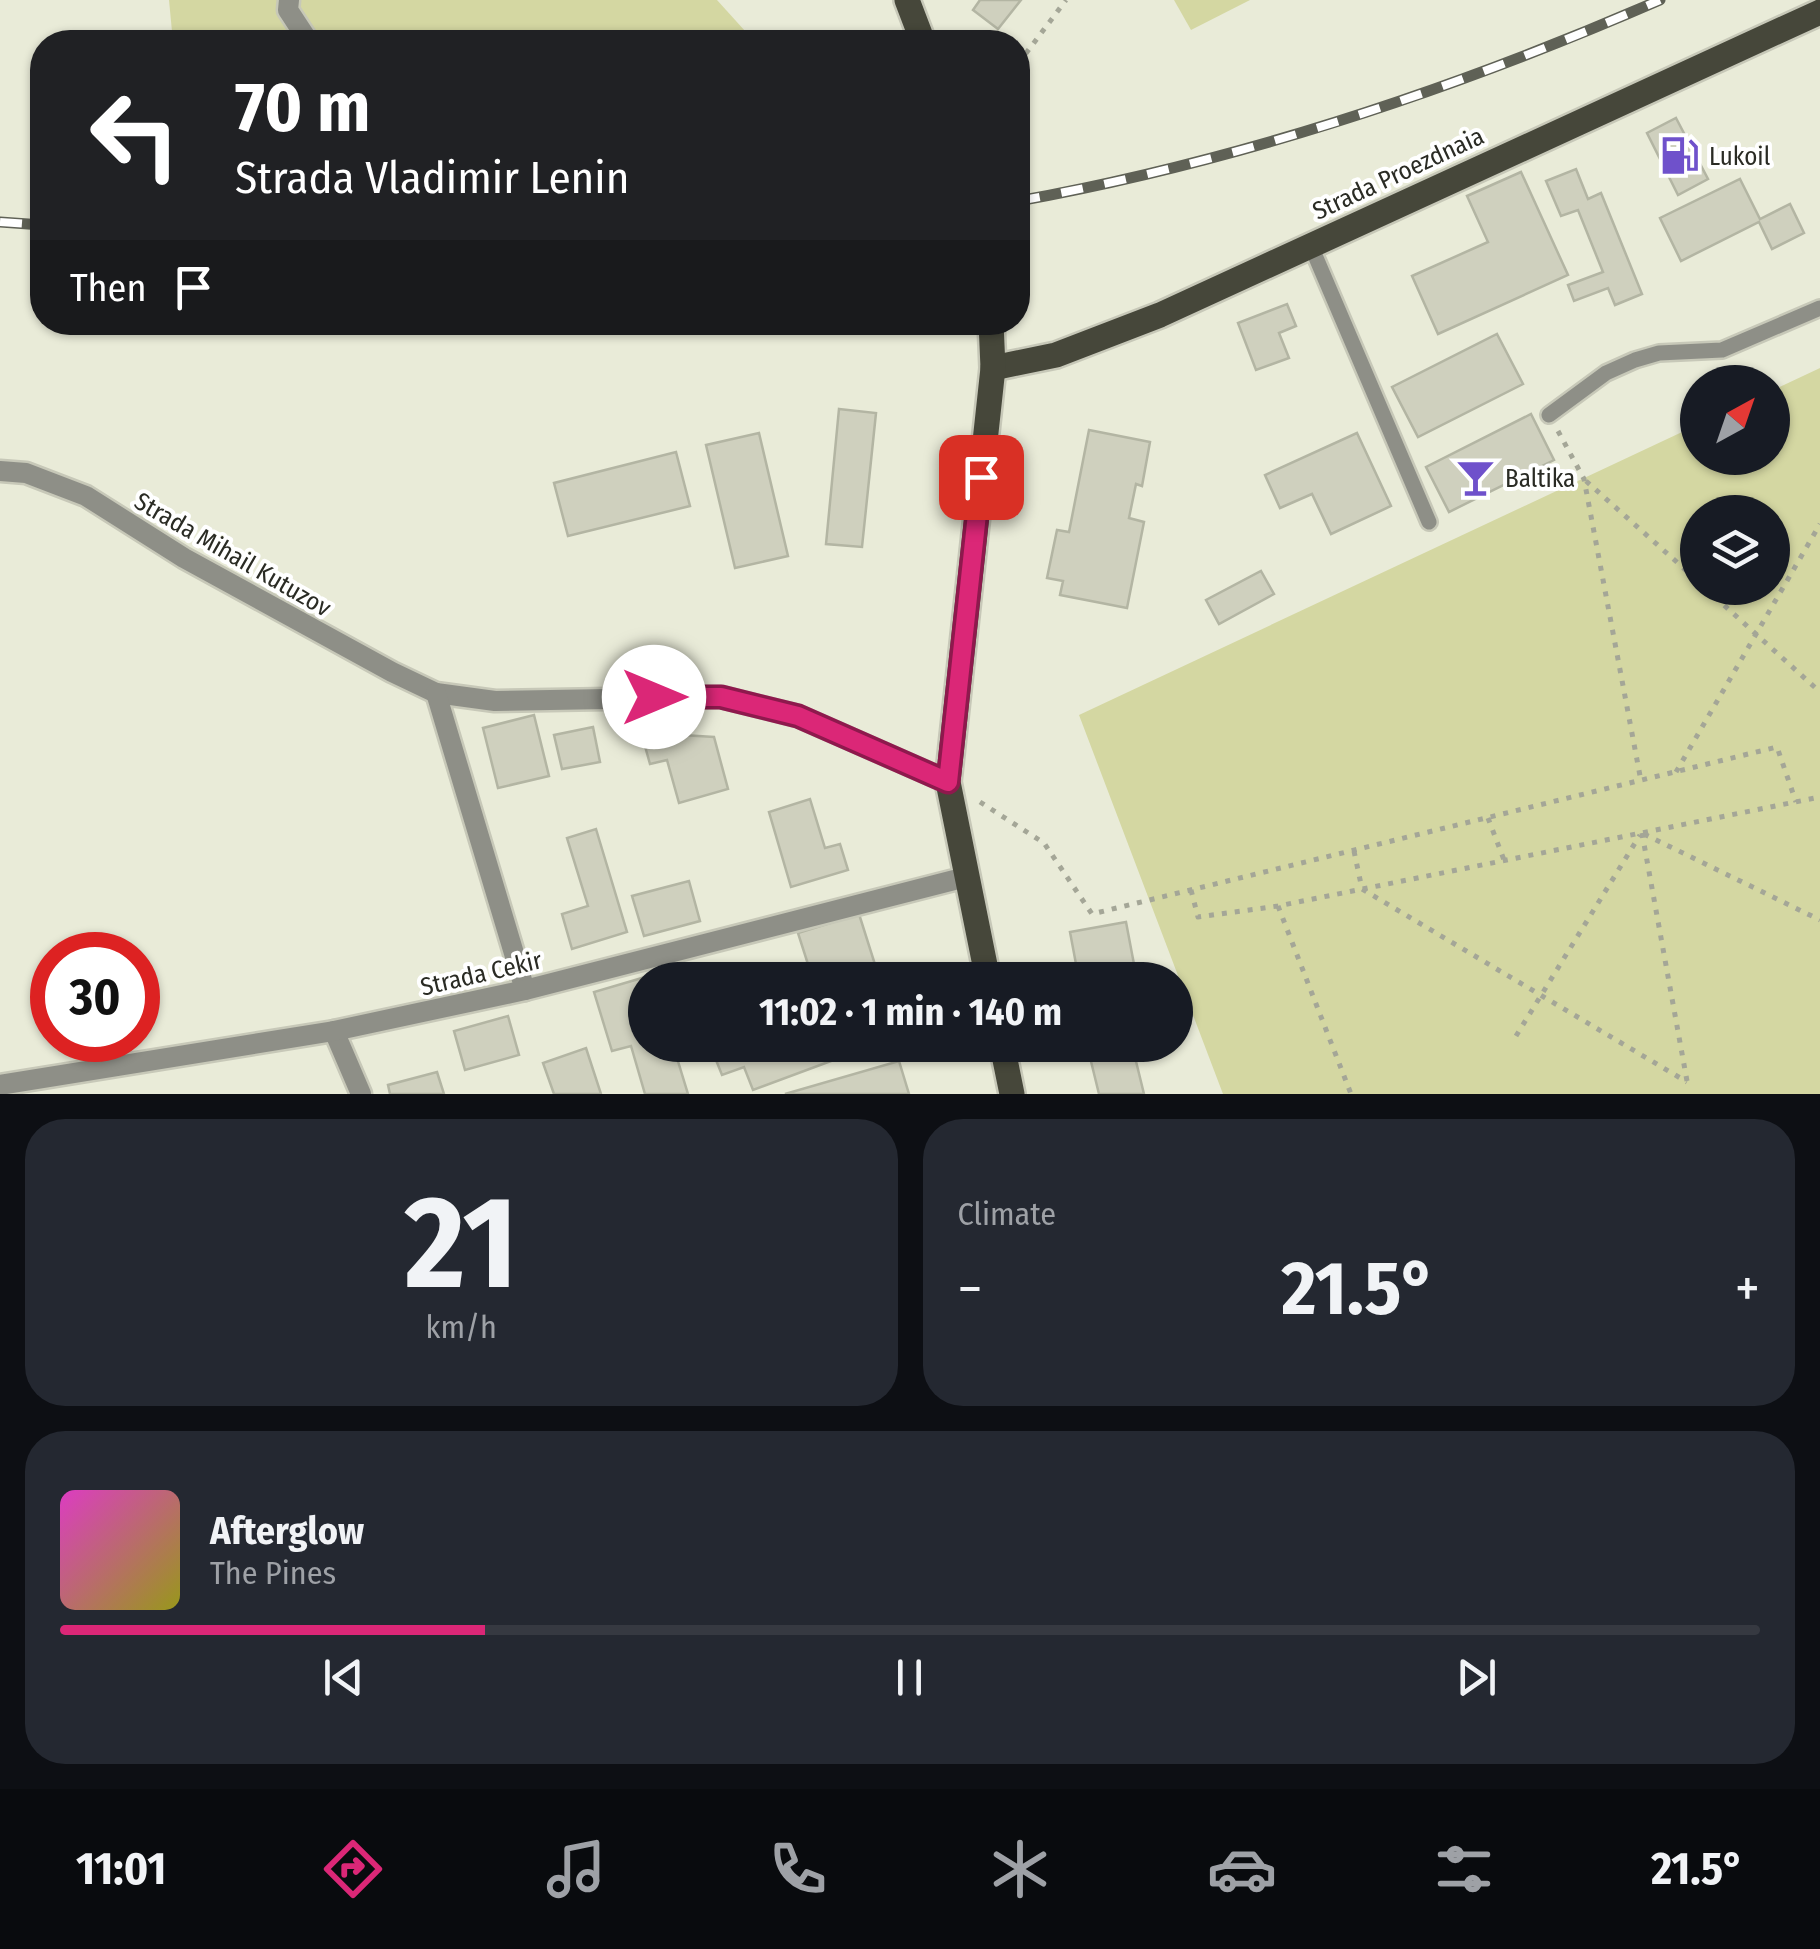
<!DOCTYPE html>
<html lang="en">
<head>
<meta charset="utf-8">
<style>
  body { margin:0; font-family:"Fira Sans Condensed",sans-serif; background:#242831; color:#f1f3f6; height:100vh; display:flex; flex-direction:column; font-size:38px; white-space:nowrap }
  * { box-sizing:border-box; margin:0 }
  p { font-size:32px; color:#9ea1a6 }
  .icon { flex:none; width:55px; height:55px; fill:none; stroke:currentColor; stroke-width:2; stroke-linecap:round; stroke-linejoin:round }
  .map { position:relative; height:1094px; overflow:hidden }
  .panel { display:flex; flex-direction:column; gap:25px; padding:25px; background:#0d0f14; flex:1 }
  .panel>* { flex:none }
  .top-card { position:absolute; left:30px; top:30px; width:1000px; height:305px; border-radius:40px; box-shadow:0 2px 8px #0004; background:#202124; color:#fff; overflow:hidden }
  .needle { width:65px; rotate:40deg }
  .fabs { position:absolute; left:1680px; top:365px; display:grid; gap:20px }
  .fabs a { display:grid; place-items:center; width:110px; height:110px; border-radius:50%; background:#171b24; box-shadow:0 2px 8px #0004; font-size:50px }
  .speed { position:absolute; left:30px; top:932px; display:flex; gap:20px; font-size:50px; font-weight:700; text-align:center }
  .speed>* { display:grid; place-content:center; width:130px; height:130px; border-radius:50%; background:#171b24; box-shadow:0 2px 8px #0004; line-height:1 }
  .speed .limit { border:15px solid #d22; background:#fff; color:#111 }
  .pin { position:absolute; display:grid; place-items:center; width:85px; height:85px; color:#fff; margin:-42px; border-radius:20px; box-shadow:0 5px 15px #0006 }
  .me { position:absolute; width:110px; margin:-55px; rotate:90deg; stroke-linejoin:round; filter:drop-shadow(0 0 8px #0008) }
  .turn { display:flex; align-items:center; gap:35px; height:210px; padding:0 40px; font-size:45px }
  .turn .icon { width:130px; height:130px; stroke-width:2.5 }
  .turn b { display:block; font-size:70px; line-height:85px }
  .then { display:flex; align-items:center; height:95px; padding:0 40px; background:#0003; gap:20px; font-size:38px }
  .big { font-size:75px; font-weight:700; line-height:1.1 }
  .panel .tile { flex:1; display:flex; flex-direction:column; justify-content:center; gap:15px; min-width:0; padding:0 35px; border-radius:40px; background:#242831 }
  .panel .dial { align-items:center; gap:0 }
  .dial b { font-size:130px; line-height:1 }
  .song { display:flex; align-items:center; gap:30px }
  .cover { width:120px; height:120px; border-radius:15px; background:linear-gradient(135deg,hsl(310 70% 55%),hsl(60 70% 35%)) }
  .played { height:10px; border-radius:5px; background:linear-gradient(90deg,#db2777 25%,#363941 25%) }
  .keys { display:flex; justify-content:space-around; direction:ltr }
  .heat { display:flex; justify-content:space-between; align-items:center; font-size:55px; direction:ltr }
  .panel .tiles { flex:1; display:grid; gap:25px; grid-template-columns:1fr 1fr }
  .tile:last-child { grid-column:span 2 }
  .trip { position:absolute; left:628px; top:962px; width:565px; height:100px; border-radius:50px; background:#171b24; box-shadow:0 2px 8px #0004; font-weight:700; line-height:100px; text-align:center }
  .tab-bar { display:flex; height:160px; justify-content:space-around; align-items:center; background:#090b0e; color:#9ea1a6 }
  .tab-bar .icon { width:70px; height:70px }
  .tab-bar .selected { color:#db2777 }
  .tab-bar b { font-size:45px; color:#f1f3f6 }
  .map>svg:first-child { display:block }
  .green { fill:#d4d7a2; fill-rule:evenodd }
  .building { fill:#cfd0be; stroke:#b3b5a3; stroke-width:2.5 }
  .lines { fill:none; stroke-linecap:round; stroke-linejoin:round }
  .lane-casing { stroke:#c7c8b8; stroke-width:20 }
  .street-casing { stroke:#c7c8b8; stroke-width:25 }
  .primary-casing { stroke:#c7c8b8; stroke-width:30 }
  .path { stroke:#a4a697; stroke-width:5; stroke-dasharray:5 8; stroke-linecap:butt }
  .lane { stroke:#8e8f87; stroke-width:15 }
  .street { stroke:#8e8f87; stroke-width:20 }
  .primary { stroke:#46473a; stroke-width:25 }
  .rail-casing { stroke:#5f6156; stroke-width:11 }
  .rail { stroke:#fff; stroke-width:8; stroke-dasharray:22; stroke-linecap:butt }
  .route-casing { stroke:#8e194d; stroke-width:25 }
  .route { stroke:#db2777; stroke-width:18 }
  .labels { text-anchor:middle; stroke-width:8; stroke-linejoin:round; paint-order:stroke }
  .poi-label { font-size:25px; fill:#2a2b24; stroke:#fff; text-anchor:start }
  .street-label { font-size:25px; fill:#2a2b24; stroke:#fff }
</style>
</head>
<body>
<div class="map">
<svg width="1820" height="1094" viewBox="0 0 1820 1094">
  <rect width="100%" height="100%" fill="#e9ebd8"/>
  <g class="green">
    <polygon points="169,0 717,0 755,42 173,42"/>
    <polygon points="1174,0 1250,0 1191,30"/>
    <path d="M1820,368V1094H1223L1079,715L1697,425L1698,458H1772L1773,390ZM1772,512V588H1698V512Z"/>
  </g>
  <g class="building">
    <polygon points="980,0 1021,0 998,29 973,10"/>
    <polygon points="1676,118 1708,179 1678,195 1647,133"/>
    <polygon points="1576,169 1588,199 1601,193 1642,294 1615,305 1608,288 1574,301 1568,285 1603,272 1578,210 1561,216 1546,181"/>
    <polygon points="1521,172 1568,275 1438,334 1412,276 1488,242 1467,196"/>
    <polygon points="1740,179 1760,219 1790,204 1804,233 1772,249 1759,222 1681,261 1660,218"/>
    <polygon points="1287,304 1296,326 1279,333 1289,358 1256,370 1238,323"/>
    <polygon points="1497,334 1523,384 1418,437 1392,387"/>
    <polygon points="839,409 876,413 862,547 826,544"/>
    <polygon points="1531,414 1554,460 1449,512 1426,467"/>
    <polygon points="1089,430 1150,442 1142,486 1136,484 1129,518 1144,522 1127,608 1060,595 1063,581 1047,578 1057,530 1069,532"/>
    <polygon points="759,433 788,556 735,568 706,445"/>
    <polygon points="1357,433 1391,506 1331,534 1312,494 1280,508 1265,475"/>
    <polygon points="676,452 690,506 568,536 554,483"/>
    <polygon points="1261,571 1274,594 1219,624 1206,600"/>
    <polygon points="534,715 549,776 498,788 483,728"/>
    <polygon points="675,723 682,735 714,737 728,789 679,803 667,760 650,764 641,732"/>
    <polygon points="593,727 600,762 562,769 554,735"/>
    <polygon points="810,799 825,848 840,844 848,870 791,887 769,812"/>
    <polygon points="596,829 627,932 572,949 562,914 588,906 567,838"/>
    <polygon points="689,881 700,921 644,936 632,896"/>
    <polygon points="859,914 879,977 813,980 798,933"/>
    <polygon points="1126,922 1137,980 1079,980 1070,932"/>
    <polygon points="642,978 645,1045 673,1045 688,1094 645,1094 631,1046 612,1051 594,992"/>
    <polygon points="508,1016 519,1055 465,1070 454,1031"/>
    <polygon points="710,1045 874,1045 753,1090 744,1067 722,1075"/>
    <polygon points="1087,1045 1132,1045 1144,1094 1099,1094"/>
    <polygon points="586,1048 601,1094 554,1094 543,1063"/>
    <polygon points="899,1061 909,1094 785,1094"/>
    <polygon points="437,1072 444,1094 390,1094 388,1085"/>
  </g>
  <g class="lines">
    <defs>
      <g id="lane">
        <polyline points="1311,246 1429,522"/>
        <polyline points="1549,415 1606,373 1635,360 1659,353 1722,350 1820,308"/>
      </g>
      <g id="street">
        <polyline points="289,0 288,10 309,42"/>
        <polyline points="0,471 26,473 86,496 184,558 392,672 436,693 495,701 721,697 798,716 948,782"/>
        <polyline points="436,693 525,990"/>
        <polyline points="334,1031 361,1094"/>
        <polyline points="0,1085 334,1031 525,990 966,877"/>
      </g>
      <g id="primary">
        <polyline points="907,0 923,42"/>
        <polyline points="993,368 1056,355 1160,315 1820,12"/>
        <polyline points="988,980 948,782 993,368 991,322"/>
        <polyline points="1002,1045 1012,1094"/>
      </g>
    </defs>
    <use href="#lane" class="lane-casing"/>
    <use href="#street" class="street-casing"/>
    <use href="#primary" class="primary-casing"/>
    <g class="path">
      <polyline points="1018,64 1066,0"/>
      <polyline points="1558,431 1584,479 1641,781"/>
      <polyline points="1586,481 1698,581"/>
      <polyline points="1705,588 1820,692"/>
      <polyline points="1676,772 1820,524"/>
      <polyline points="980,802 1044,843 1092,914 1777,747 1796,802"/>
      <polyline points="1488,818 1504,860"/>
      <polyline points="1642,833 1687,1081"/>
      <polyline points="1644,834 1820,920"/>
      <polyline points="1354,851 1362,889 1687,1082"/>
      <polyline points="1191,890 1198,917 1278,906 1820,797"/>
      <polyline points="1278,906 1351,1094"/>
      <polyline points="1516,1036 1640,835"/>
    </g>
    <use href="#lane" class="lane"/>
    <use href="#street" class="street"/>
    <use href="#primary" class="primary"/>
    <defs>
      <g id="rail">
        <path d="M1018,201C1240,161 1453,90 1660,0"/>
        <polyline points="0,222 42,225"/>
      </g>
    </defs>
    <use href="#rail" class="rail-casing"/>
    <use href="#rail" class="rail"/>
  </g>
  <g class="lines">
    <defs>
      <polyline id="route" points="654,697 721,697 798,716 948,782 981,477"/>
    </defs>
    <use href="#route" class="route-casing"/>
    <use href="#route" class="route"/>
  </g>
  <defs>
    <symbol id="fuel-bare" viewBox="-9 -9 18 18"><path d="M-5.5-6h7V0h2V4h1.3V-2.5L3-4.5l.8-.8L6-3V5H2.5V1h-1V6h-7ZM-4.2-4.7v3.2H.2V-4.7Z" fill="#6f51cb" stroke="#fff" stroke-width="2.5" paint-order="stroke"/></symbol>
    <symbol id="bar-bare" viewBox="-9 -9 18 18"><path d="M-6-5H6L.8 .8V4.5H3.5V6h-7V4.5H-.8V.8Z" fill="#6f51cb" stroke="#fff" stroke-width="2.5" paint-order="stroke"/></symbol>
  </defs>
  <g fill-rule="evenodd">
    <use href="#fuel-bare" x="1652" y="128" width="55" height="55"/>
    <use href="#bar-bare" x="1448" y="450" width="55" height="55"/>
  </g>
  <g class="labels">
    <g class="poi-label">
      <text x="1709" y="165">Lukoil</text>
      <text x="1505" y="487">Baltika</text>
    </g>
    <g class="street-label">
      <text transform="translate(1398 173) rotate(-25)" y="9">Strada Proezdnaia</text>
      <text transform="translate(233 554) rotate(30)" y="9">Strada Mihail Kutuzov</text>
      <text transform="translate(481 973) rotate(-13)" y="9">Strada Cekir</text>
    </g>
  </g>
</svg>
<div class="fabs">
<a><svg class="needle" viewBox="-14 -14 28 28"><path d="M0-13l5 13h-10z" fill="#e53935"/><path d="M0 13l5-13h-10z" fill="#9ea1a6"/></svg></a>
<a><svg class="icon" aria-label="layers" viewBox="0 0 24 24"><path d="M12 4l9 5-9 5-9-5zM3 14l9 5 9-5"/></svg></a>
</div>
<div class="speed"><div class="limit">30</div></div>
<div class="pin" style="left:981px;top:477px;background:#d93025"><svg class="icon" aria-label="arrive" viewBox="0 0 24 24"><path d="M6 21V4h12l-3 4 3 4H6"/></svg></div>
<svg class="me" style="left:654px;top:697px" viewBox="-20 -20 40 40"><circle r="19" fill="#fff"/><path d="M0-13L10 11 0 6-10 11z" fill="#db2777"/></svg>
<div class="trip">11:02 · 1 min · 140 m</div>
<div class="top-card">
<div class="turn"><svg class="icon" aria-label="left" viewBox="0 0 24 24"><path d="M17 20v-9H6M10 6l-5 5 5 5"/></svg><div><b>70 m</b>Strada Vladimir Lenin</div></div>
<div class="then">Then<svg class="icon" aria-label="arrive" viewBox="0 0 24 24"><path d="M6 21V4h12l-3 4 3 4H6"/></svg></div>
</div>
</div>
<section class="panel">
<div class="tiles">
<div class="tile dial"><b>21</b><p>km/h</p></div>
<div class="tile"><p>Climate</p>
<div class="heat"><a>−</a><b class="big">21.5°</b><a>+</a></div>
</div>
<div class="tile">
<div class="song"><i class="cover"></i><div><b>Afterglow</b><p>The Pines</p></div></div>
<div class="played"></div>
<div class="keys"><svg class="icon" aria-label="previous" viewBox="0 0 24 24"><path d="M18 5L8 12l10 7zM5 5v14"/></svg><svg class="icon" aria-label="pause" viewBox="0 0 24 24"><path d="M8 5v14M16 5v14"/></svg><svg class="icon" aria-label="next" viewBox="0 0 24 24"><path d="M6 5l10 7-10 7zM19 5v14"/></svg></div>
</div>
</div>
</section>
<nav class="tab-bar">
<b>11:01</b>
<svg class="icon selected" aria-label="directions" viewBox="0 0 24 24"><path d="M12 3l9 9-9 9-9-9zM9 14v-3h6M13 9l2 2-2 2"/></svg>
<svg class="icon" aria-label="music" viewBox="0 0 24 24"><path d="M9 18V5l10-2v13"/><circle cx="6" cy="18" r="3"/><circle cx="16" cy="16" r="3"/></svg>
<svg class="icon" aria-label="phone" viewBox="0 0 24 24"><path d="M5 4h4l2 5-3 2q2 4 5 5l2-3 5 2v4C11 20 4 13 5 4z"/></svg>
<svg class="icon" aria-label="climate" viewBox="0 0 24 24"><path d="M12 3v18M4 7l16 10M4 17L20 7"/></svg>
<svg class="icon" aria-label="car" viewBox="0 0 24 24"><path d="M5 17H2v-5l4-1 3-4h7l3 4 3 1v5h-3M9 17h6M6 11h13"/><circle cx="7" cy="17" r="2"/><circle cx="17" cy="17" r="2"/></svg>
<svg class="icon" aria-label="filters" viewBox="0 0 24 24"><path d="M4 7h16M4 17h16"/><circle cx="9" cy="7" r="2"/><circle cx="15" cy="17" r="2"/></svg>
<b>21.5°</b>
</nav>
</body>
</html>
